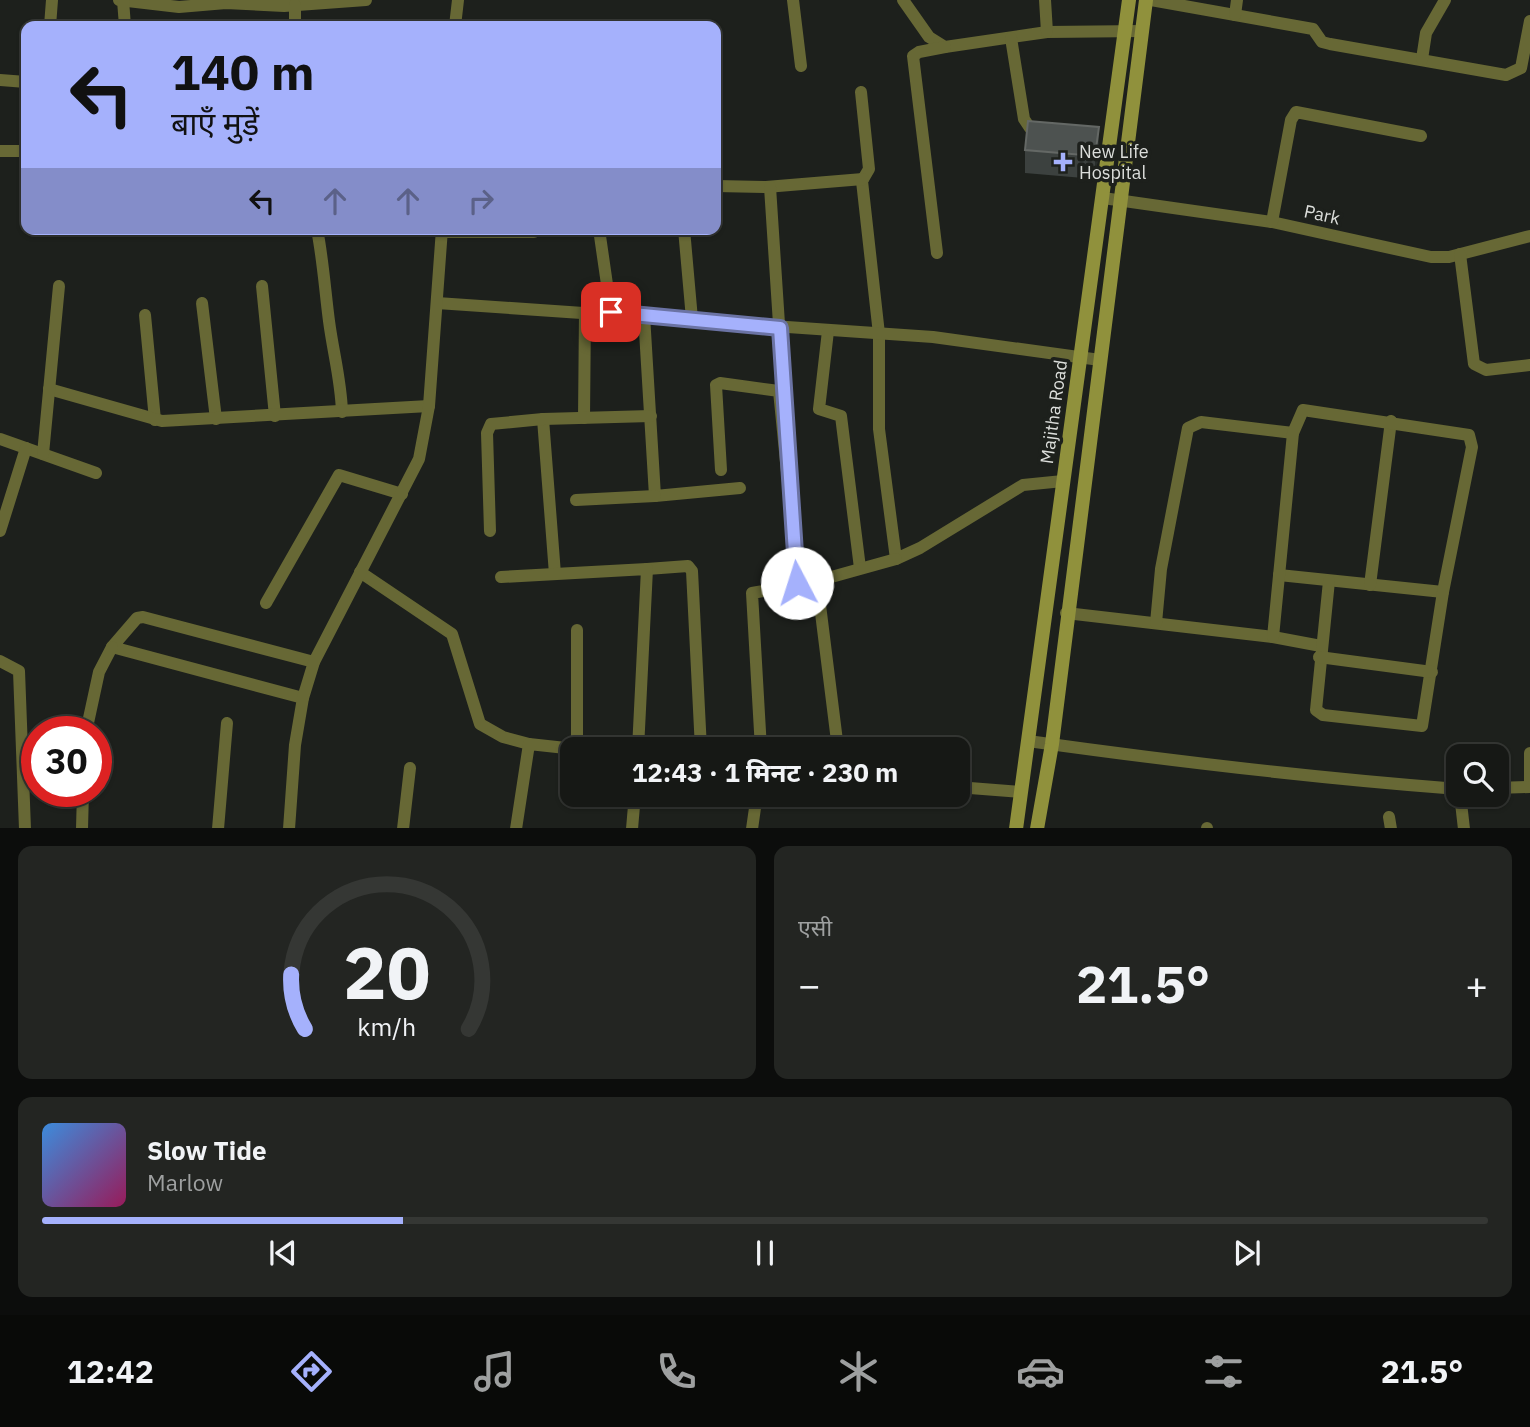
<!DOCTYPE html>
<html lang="hi">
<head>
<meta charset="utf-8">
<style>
  body { margin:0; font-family:"IBM Plex Sans","Noto Sans Devanagari",sans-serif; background:#232522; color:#f1f3f6; height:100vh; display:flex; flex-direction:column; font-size:26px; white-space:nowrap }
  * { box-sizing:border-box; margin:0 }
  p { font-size:23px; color:#9ea0a0 }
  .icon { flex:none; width:38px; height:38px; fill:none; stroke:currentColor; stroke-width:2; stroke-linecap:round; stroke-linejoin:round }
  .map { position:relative; height:828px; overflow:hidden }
  .drawer { display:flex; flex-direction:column; gap:18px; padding:18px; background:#0c0d0c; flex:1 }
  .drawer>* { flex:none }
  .guide { position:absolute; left:21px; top:21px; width:700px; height:214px; border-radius:14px; box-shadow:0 2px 5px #0004,0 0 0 2px #353734; background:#a5b1fc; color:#111; overflow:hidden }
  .buttons { position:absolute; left:1446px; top:744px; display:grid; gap:14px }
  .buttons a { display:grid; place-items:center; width:63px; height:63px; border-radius:14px; background:#161815; box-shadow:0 2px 5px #0004,0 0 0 2px #353734; font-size:35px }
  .speed { position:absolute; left:21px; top:716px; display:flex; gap:14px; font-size:35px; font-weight:700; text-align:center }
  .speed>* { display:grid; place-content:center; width:91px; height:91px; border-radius:50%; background:#161815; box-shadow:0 2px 5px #0004,0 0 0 2px #353734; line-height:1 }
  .speed .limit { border:10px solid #d22; background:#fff; color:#111 }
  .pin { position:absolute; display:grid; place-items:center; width:60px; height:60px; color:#fff; margin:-30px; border-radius:14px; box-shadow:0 4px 10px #0006 }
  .me { position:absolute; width:77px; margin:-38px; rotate:355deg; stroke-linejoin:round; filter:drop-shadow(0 0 5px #0008) }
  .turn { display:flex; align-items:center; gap:24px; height:147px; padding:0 35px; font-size:32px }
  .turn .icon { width:91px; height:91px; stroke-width:2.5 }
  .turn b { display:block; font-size:49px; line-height:60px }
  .lanes { display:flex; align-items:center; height:66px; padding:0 35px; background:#0003; justify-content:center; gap:35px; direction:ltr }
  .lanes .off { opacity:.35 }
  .big { font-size:52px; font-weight:700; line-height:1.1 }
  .drawer .widget { flex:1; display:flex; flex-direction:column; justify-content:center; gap:10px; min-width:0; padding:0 24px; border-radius:14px; background:#232522 }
  .drawer .dial { align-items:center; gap:0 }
  .dial svg { height:182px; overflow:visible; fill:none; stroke:#353734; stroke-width:7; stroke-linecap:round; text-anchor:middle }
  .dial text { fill:#f1f3f6; stroke:none }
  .song { display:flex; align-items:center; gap:21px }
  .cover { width:84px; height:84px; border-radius:10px; background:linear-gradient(135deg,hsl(210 70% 55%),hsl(330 70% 35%)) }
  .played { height:7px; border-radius:4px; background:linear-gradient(90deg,#a5b1fc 25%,#353734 25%) }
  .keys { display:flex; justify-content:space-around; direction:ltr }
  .heat { display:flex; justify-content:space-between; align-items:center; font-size:38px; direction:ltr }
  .drawer .tiles { flex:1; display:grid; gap:18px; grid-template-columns:1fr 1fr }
  .widget:last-child { grid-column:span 2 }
  .trip { position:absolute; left:560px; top:737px; width:410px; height:70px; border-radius:14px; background:#161815; box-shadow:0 2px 5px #0004,0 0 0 2px #353734; font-weight:700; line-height:70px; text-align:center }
  .dock { display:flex; height:112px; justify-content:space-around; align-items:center; background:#090a08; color:#9ea0a0 }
  .dock .icon { width:49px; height:49px }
  .dock .current { color:#a5b1fc }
  .dock b { font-size:32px; color:#f1f3f6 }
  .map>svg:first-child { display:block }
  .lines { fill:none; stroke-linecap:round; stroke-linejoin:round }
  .minor { stroke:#676835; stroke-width:12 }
  .secondary { stroke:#90913c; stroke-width:14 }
  .wall { fill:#3c413f }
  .shaded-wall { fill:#282d2a }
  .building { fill:#4d5250; stroke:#646865; stroke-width:2 }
  .route-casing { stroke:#6b73a4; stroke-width:18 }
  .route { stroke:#a5b1fc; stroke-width:12 }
  .poi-dot { fill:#a5b1fc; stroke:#1d201c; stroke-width:2.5 }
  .labels { text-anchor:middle; stroke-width:7; stroke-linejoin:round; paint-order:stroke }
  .poi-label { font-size:18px; fill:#dcdedb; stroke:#1d201c; text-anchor:start }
  .street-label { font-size:18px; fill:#dcdedb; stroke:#1d201c }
</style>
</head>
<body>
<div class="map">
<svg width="1530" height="829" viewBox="0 0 1530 829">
  <rect width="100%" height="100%" fill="#1d201c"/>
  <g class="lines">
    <g class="minor">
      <polyline points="119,0 179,7 226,3 284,6 366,0"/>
      <polyline points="123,0 125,26"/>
      <polyline points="793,0 801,66"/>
      <polyline points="903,0 929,37 945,47 1047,32 1142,31"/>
      <polyline points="1045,0 1047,32"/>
      <polyline points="1151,0 1313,29 1322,42 1330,44 1506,75 1521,68 1530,21"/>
      <polyline points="295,5 295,26"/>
      <polyline points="1235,15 1237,0"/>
      <polyline points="50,26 52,0"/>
      <polyline points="455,26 458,0"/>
      <polyline points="1011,38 1024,119 1030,128 1041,131"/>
      <polyline points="1422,59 1426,33 1445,0"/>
      <polyline points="0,80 26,82"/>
      <polyline points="861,92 869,169 862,181 879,334 879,429 896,559 920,548 1023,485 1063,481"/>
      <polyline points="0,151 26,151"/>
      <polyline points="716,186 766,187 863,179"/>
      <polyline points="770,187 784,400"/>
      <polyline points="1103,198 1272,222 1431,257 1449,257 1530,236"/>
      <polyline points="1272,222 1291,120 1296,112 1421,136"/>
      <path d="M317,229C323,260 325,290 329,321C333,352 341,380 342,412"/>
      <polyline points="599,229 611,312"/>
      <polyline points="684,229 692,319"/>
      <polyline points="441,232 534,232"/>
      <polyline points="937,253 913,56 919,52 945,47"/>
      <polyline points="1460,254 1474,364 1486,370 1530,365"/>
      <polyline points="262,286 275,416"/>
      <polyline points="202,303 216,419"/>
      <polyline points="437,303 933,337 1100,360"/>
      <polyline points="145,315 155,420"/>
      <polyline points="644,315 655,496 740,488"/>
      <polyline points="828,331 819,409 841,416 860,568"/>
      <polyline points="49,389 162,421 429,406"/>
      <polyline points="584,418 585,311"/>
      <polyline points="543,419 555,574"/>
      <polyline points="0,439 96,473"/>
      <polyline points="43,454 59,286"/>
      <polyline points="721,470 716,385 720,383 779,391 798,584"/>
      <polyline points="576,500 655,496"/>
      <polyline points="0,531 26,448"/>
      <polyline points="490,531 487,433 491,424 543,419 651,416"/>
      <polyline points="647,569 688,566 692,571 701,749"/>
      <polyline points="360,572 452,634 480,724 503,737 529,744"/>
      <polyline points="1279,575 1443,592"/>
      <polyline points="501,577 647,569 638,749"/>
      <polyline points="817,581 838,749"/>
      <polyline points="1370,585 1391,421"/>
      <polyline points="266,603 339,475 402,494"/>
      <polyline points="1066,613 1273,637 1321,646"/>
      <polyline points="1156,623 1161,569 1188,428 1201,422 1293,433"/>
      <polyline points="1273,637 1293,433 1303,410 1469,435 1472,447 1443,592 1422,726 1323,715 1316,710 1329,581"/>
      <polyline points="1319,657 1432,672"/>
      <polyline points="0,661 19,671 25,829"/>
      <polyline points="303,698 112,647 137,618 143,617 314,662"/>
      <polyline points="86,732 99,672 112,647"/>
      <path d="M1028,741C1171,761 1314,778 1458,789"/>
      <polyline points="577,749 577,630"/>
      <polyline points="761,749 752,593 817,581 896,559"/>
      <polyline points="1530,753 1530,784"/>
      <polyline points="957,787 1021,792"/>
      <polyline points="1496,788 1530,787"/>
      <polyline points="1460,794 1464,829"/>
      <polyline points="1389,817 1391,829"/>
      <polyline points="82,829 83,791"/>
      <polyline points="218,829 227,723"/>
      <polyline points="289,829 295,745 303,698 314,662 419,459 429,406 442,229"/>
      <polyline points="403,829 410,768"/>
      <polyline points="516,829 529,744 575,749"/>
      <polyline points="632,829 635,794"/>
      <polyline points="752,829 757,794"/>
      <polyline points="1207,829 1207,828"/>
    </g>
    <g class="secondary">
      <polyline points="1016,829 1129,0"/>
      <polyline points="1037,829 1052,744 1146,0"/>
    </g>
  </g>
  <polygon class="wall" points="1025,150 1099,150 1095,179 1025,173"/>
  <polygon class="shaded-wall" points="1099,127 1099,150 1095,179 1095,156"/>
  <polygon class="building" points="1028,121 1099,127 1095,156 1025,150"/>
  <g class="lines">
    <defs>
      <polyline id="route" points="611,312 780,328 797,583"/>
    </defs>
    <use href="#route" class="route-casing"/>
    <use href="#route" class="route"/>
  </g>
  <path class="poi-dot" d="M1059.5 151.5h7v7h7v7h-7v7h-7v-7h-7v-7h7z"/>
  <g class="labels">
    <g class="poi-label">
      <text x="1079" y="158">New Life<tspan x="1079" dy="21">Hospital</tspan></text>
    </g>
    <g class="street-label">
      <text transform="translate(1322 215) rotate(12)" y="6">Park</text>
      <text transform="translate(1054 412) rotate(-82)" y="6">Majitha Road</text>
    </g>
  </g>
</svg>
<div class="buttons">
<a><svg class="icon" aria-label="search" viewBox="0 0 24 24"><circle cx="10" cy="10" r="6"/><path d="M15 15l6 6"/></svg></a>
</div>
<div class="speed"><div class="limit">30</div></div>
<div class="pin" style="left:611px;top:312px;background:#d93025"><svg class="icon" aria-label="arrive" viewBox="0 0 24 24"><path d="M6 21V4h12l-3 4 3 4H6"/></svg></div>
<svg class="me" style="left:797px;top:583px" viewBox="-20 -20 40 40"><circle r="19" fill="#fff"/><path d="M0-13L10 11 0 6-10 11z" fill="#a5b1fc"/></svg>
<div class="trip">12:43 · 1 मिनट · 230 m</div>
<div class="guide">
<div class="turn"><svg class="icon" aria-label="left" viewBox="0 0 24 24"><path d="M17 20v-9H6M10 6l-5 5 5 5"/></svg><div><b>140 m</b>बाएँ मुड़ें</div></div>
<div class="lanes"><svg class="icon" aria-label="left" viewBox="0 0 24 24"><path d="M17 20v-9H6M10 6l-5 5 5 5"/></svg><svg class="icon off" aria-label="ahead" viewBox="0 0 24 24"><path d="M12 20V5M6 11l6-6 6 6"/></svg><svg class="icon off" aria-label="ahead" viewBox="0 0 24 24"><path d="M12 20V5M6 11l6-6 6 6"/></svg><svg class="icon off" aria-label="right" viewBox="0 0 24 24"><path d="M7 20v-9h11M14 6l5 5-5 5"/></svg></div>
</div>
</div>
<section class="drawer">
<div class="tiles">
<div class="widget dial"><svg viewBox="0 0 100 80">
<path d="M14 69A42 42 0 1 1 86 69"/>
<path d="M14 69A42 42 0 0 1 8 45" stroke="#a5b1fc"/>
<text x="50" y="56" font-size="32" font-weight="700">20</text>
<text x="50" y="72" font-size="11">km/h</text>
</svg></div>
<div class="widget"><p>एसी</p>
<div class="heat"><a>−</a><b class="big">21.5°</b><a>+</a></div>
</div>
<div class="widget">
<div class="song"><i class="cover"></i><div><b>Slow Tide</b><p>Marlow</p></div></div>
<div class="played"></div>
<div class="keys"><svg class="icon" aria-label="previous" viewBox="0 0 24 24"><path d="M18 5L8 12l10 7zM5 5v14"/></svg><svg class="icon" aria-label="pause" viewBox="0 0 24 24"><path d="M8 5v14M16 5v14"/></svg><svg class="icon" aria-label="next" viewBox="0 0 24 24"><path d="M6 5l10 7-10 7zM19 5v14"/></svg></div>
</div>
</div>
</section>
<nav class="dock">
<b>12:42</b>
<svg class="icon current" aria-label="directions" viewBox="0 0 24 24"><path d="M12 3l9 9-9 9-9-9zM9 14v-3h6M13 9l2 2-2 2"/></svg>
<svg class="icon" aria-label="music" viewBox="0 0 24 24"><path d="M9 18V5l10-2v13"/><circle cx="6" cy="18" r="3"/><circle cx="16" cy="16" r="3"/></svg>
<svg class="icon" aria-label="phone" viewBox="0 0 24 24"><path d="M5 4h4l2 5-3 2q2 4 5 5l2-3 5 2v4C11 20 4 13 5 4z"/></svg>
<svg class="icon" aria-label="climate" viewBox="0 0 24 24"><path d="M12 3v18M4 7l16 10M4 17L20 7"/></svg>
<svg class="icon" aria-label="car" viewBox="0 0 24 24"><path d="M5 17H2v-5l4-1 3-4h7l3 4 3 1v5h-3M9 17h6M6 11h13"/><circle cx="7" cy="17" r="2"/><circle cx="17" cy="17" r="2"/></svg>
<svg class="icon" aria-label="filters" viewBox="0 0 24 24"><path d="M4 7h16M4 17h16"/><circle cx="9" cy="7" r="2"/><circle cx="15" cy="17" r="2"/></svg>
<b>21.5°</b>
</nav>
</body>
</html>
